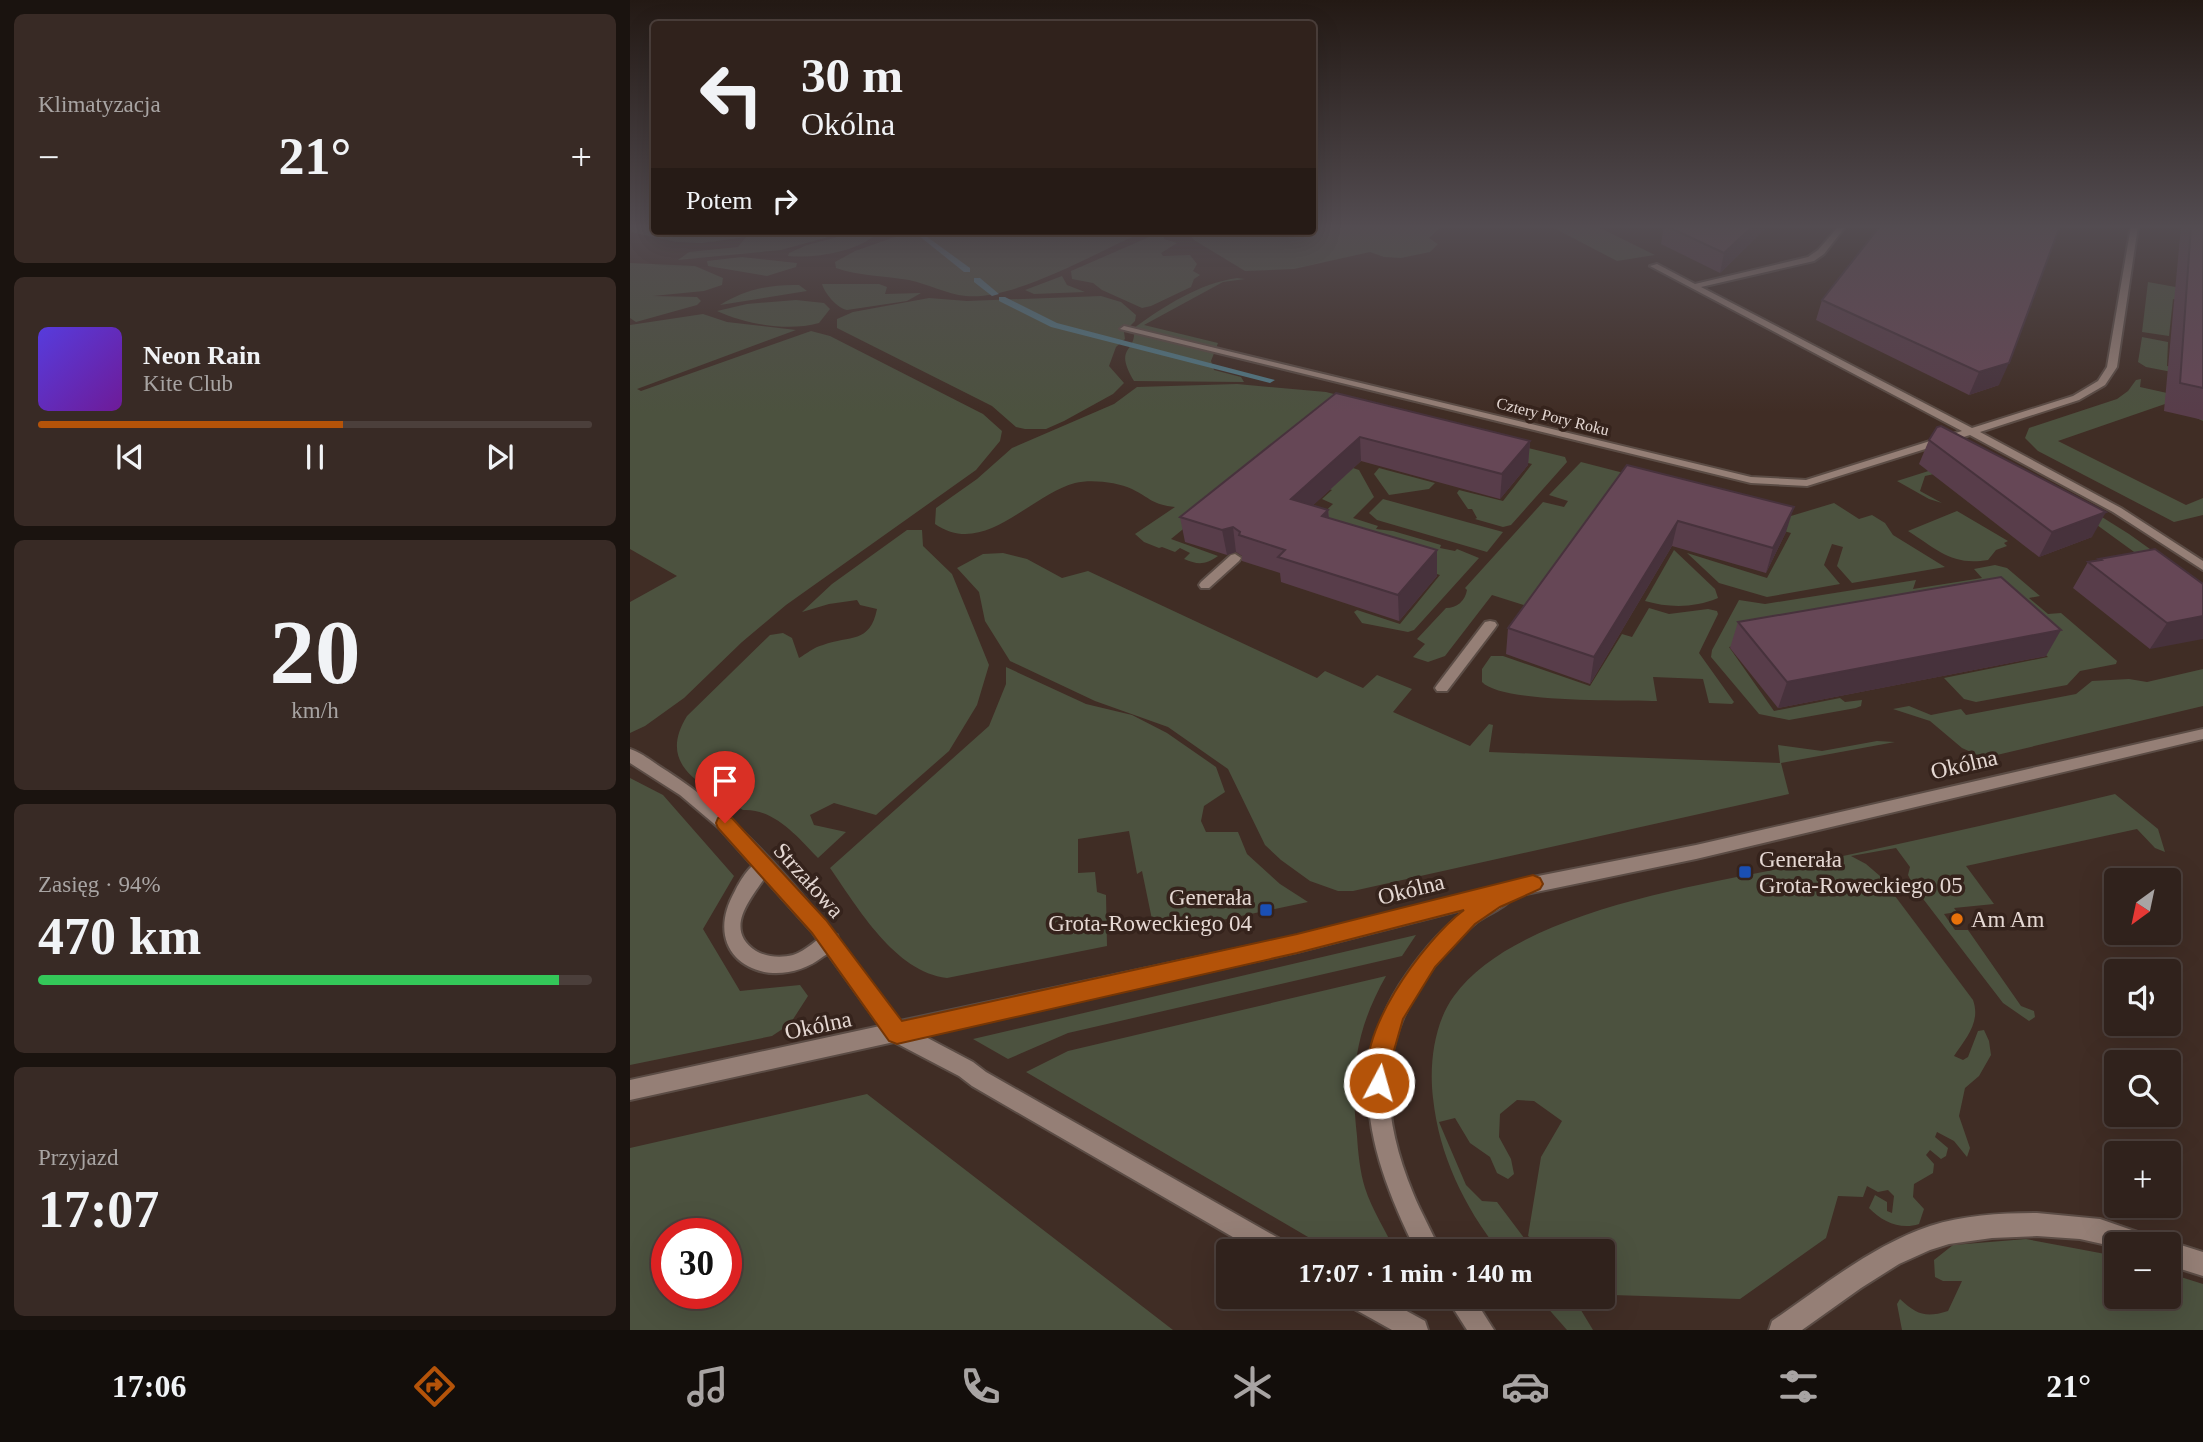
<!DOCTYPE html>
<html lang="pl">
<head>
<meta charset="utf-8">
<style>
  body { margin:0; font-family:"Times New Roman",serif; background:#382a25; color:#f1f3f6; height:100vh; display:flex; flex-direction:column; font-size:26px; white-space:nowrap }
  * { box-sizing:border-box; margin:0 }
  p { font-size:23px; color:#a8a4a3 }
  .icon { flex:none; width:38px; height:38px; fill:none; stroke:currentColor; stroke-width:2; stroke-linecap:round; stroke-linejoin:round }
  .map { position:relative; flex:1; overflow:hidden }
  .drawer { display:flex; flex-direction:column; gap:14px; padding:14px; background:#1a130f; width:630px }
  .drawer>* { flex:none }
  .guide { position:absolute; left:21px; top:21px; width:665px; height:214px; border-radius:7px; box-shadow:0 7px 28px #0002,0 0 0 2px #4b3f3b; background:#30221c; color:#f1f3f6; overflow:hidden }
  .needle { width:46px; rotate:213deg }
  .tools { position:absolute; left:1474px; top:868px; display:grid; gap:14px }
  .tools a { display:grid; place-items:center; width:77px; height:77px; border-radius:7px; background:#30221c; box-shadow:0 7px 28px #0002,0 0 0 2px #4b3f3b; font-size:35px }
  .speed { position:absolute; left:21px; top:1218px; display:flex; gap:14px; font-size:35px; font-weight:700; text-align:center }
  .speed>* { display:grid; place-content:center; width:91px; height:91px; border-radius:50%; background:#30221c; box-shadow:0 7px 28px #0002,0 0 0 2px #4b3f3b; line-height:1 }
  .speed .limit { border:10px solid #d22; background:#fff; color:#111 }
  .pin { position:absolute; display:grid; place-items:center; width:60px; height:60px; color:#fff; margin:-72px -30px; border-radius:50% 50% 50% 0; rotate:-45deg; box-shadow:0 0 7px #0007 }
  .pin .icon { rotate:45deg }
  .me { position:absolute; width:77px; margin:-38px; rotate:6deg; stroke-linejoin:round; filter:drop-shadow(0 0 5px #0008) }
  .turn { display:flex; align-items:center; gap:24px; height:147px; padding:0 35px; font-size:32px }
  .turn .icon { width:91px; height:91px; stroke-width:2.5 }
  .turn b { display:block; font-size:49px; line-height:60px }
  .then { display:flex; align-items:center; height:66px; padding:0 35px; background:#0003; gap:14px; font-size:26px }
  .big { font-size:52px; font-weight:600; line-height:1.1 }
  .drawer .widget { flex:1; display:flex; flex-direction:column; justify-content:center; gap:10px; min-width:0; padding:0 24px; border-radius:10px; background:#382a25 }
  .drawer .dial { align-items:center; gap:0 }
  .dial b { font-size:91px; line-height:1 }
  .song { display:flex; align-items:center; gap:21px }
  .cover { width:84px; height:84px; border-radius:10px; background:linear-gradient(135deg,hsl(250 70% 55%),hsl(280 70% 35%)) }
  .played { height:7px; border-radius:4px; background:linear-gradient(90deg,#b45309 55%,#4b3f3b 55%) }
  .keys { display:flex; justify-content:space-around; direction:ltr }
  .heat { display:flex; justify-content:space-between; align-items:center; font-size:38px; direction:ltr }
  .charge { height:10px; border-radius:5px; background:linear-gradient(90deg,#34c759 94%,#4b3f3b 0) }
  .trip { position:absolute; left:586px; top:1239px; width:399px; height:70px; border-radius:7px; background:#30221c; box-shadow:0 7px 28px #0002,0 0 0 2px #4b3f3b; font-weight:600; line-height:70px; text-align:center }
  .dock { display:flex; height:112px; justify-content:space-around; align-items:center; background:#130e0b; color:#a8a4a3 }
  .dock .icon { width:49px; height:49px }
  .dock .active { color:#b45309 }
  .dock b { font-size:32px; color:#f1f3f6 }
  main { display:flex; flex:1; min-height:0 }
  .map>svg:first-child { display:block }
  .green { fill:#4c523f; fill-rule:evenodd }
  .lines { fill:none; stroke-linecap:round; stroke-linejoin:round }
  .stream { fill:#527985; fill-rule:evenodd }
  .service-casing { stroke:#5b4c45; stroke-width:4 }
  .minor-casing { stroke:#5b4c45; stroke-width:4 }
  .service { fill:#957f76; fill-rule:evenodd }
  .minor { fill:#957f76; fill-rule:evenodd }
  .wall { fill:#583d4a }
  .shaded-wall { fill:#47323c }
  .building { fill:#664756; stroke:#47323c; stroke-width:2 }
  .route { fill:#b45309; stroke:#753606; stroke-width:2 }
  .transit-dot { fill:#1a4fb4; stroke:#35231c; stroke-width:2.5 }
  .food-dot { fill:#e8710a; stroke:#35231c; stroke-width:2.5 }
  .labels { text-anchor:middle; stroke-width:7; stroke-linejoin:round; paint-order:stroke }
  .far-street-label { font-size:16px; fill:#e5d8d3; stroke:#35231c }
  .near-street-label { font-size:23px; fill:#e5d8d3; stroke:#35231c }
  .near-poi-label { font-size:23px; fill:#e5d8d3; stroke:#35231c; text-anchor:start }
</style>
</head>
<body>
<main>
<section class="drawer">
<div class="widget"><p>Klimatyzacja</p>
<div class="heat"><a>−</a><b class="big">21°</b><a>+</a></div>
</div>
<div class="widget">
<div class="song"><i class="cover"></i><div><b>Neon Rain</b><p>Kite Club</p></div></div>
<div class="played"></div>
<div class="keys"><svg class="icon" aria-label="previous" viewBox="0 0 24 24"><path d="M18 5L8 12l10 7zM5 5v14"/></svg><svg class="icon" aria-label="pause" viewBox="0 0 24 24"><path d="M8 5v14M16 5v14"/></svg><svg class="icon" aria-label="next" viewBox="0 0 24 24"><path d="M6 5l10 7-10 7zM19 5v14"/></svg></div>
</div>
<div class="widget dial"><b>20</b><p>km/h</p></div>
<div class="widget"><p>Zasięg · 94%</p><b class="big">470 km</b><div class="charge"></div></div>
<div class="widget"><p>Przyjazd</p><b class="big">17:07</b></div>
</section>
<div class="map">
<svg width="1573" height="1330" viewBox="0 0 1573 1330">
  <rect width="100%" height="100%" fill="#402d25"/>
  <g class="green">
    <polygon points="0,226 24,226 24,231 220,231 151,250 48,260 59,252 108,247 116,237 72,243 47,242 1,232"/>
    <polygon points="683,226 812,226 799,238 808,244 800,252 771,258 754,257 740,252 664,269 615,271 564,240 557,231 682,231"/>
    <polygon points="920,226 966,226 1025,255 987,261"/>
    <path d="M231,231H249C233,251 183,259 158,256L159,253L177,245Z"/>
    <path d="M282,231H515C469,251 384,301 336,296C316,294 298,284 279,280C255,276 229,276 206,268L205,262L225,251Z"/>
    <polygon points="533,231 534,239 547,243 531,253 533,256 560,255 567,264 563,271 570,275 564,279 561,287 521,306 512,308 472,290 463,283 442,279 441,271"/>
    <polygon points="112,257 167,263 166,267 137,276 78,266 77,261"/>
    <polygon points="0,263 65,266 93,278 92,285 74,291 23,296 67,297 71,301 67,305 6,322 0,318"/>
    <polygon points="432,276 437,285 455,292 404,294 395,290"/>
    <path d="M607,278L615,279L593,282L514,325L588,343L581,361L584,370L611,377L614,382L504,381C483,345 507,354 504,328C536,305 568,284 607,278Z"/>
    <polygon points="1518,282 1573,292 1573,304 1543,299 1539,336 1512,332"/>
    <path d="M192,284H249L257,287L255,294L291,293L277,301L217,310C207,308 195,294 192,284Z"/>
    <path d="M169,285L177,291L90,305C114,290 140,284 169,285Z"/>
    <polygon points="471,296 491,302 506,315 505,321 494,332 495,339 486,347 479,366 494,383 483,394 434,421 416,429 395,429 386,427 362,406 207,328 207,319 223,312 299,298 337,301"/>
    <path d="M166,300L194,303L200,309L189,323C157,332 116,324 87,311L117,304Z"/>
    <polygon points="73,314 97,322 166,330 7,389 11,391 181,331 200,336 353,414 372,431 370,441 346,470 156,605 112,642 54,698 15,726 0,733 0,602 47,576 0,549 0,325"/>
    <polygon points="1512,337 1538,342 1537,366 1573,374 1573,378 1516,367 1508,362"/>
    <polygon points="1511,379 1510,387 1573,401 1573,421 1535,404 1428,441 1556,505 1573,498 1573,515 1544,522 1408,451 1395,438 1399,428 1487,399 1498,391 1506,380"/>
    <path d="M607,384L696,392L771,411L772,417L935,457L937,462L881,525L873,527L845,519L847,518L842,509H838L827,493L829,490L873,501L902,464L707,414L720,467L729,470L744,497L723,518L748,526L746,529L763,531L811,545L810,548L825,551L827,549L849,558L784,630L778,632L732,623L724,612L727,610L770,624L810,575L697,540L688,518L703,504L692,499L702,490L639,471L608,484L541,539L588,556C575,565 568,565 554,559L560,553L550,548L545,552L532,547L529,548L514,542L505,534L545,507C523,505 520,498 502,489C487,482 461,479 445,483C398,496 354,558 305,524L306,508L347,479L382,448L484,404L507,387Z"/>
    <polygon points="1330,461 1448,502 1499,534 1573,587 1573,602 1467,525 1331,468 1295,476 1290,491 1312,503 1299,499 1267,481"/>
    <path d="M951,462L1161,516L1204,503L1229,519L1242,515L1255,523L1263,535L1315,567L1222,583L1207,566L1213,547L1202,544L1194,565L1210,584L1137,597L1089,583L1057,553L1137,578L1161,533L992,487L903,608L862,595L815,656L798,662L783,657L795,644L787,639L816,608C827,608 835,601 837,590L835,588L913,502L934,507L938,501L919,495Z"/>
    <polygon points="749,468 805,483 799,489 759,495 744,474"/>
    <polygon points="753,499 873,532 857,552 747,520 739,513"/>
    <path d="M1327,511L1378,541L1374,543L1377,546L1366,550L1358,560C1322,566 1308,550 1278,531Z"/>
    <path d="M277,530H292L293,546L322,574L359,665L347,705L319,751L246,815L204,803L180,815L184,825L216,832L188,858C169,838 144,808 113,810C76,786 25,768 57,716L140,635L153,633L162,638L169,658C176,654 184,647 193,645C220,635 240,644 247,609L230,605L227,600L199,604L172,612L202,584Z"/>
    <path d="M1044,550L1085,589L1088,598C1064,608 1039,608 1015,601Z"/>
    <polygon points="373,553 397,559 432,578 458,571 687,678 695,671 733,688 747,675 782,689 763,712 840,746 859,724 863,725 859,752 1150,763 1148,745 1192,751 1247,741 1265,742 1151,763 1159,794 723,891 708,891 680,881 651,860 635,845 598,769 538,727 465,701 380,661 355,621 349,592 327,568 353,554"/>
    <polygon points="1365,565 1377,568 1410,596 1399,598 1418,614 1431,613 1487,661 1486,664 1450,671 1437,685 1346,702 1334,699 1314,678 1418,657 1358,601 1099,647 1144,711 1210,698 1215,702 1232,700 1231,706 1226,708 1159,720 1129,714 1081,657 1082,650 1109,600 1135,604 1286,580 1283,589 1352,578 1344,569"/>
    <path d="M1019,608L1039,614L1078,609L1087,611L1088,614L1069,653L1104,702L1102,704L1079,703L1073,679L1023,677L1027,701C993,700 871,703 852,682V669L861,656H873L960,686L992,634L1002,637Z"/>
    <path d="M376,667L456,704L502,715L537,733L586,767L595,792L574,806L571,821L576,832H608L617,854L650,884L678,902L525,934L512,871L507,874L499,831L448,839V873L465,872L467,892L476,895L477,946L317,978C265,972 228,908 200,868L359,726L376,684Z"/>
    <polygon points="1573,669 1573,706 1354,758 1332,748 1300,721 1263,709 1279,706 1301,715 1331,709 1336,715 1446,694 1462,681 1499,679 1517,682"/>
    <polygon points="0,778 33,795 104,876 73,929 110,991 170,985 178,996 160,1024 142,1036 0,1065"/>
    <path d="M1485,794L1528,829L1535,852L1525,848L1507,829L1336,866L1364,904L1324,908L1327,912L1314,914L1325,930H1338L1391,1006L1404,1011L1405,1017L1399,1021L1373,1003L1284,887L1278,875L1280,867L1266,848L1221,856L1236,864L1250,876L1343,1000C1351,1022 1336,1038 1324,1056L1333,1060L1338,1057L1348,1031L1354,1030L1359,1041L1361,1055L1349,1076L1335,1088L1329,1116L1340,1148L1337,1157L1324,1141L1307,1132L1305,1137L1318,1148L1316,1156L1311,1159L1300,1150L1296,1155L1304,1164L1303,1173L1284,1184L1283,1197L1294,1209L1289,1224C1271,1230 1252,1222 1239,1208L1245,1195L1257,1202V1211L1262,1213L1264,1196L1258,1190L1248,1192L1237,1186L1233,1197L1208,1196L1196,1238L1110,1299L982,1295L973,1289V1251H919L898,1236L911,1157L932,1121L904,1101L887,1100L870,1114L869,1137L881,1159L884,1174L878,1179L867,1173L860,1157L840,1143L825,1118L809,1122L836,1185L852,1201L867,1202L904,1251H869C834,1206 809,1155 803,1098C799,1065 804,1023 824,996C887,909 1083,883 1185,862C1285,841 1385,818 1485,794Z"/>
    <polygon points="786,935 772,956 438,1033 378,1059 343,1039"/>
    <path d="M756,976C725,1031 720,1074 727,1136C728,1152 730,1172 735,1188C742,1210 756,1231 765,1251H702L396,1072L438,1051Z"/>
    <path d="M237,1094L543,1330H0V1148ZM37,1234H96V1293H37Z"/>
    <path d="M1396,1239L1486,1256V1297H1538V1273L1573,1284V1330H1272L1267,1304L1270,1299C1287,1315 1296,1318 1318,1311L1332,1281H1313L1305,1277L1304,1260L1323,1245Z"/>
    <polygon points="908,1297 943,1297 963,1330 937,1330"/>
  </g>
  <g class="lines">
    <g class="stream">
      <polygon points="283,231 289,231 340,268 340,272 334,272"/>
      <polygon points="344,278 350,278 369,294 362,296 344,282"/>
      <polygon points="369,297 375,297 427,323 645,380 640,383 421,327 369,301"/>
    </g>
    <defs>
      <path id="service" d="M133,859L139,861L142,866C130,890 88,926 126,951C136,957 151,958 163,955C177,951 186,938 200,933L207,935L209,941C206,948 201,952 194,956C142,997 66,960 105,891C111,879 121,863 133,859Z"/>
      <g id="minor">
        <polygon points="1209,226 1216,226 1194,254 1184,261 1071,287 1342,428 1443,396 1468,381 1477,367 1501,226 1508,226 1487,367 1475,385 1449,400 1350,432 1491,508 1573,561 1573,570 1483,512 1340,435 1177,486 1121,483 490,329 494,326 1121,477 1176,480 1332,431 1020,266 1027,264 1065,284 1178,257 1188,250"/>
        <polygon points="605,554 611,558 609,561 579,588 571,588 569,585 571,582 601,555"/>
        <polygon points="860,621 865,622 867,625 865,628 817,691 807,691 805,688 807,685 855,622"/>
        <path d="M1573,729V739L1066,859L882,897C877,907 858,914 848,921C837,930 826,940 817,951C749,1027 745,1100 783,1193C791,1213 802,1231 810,1251H786C740,1157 711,1067 777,974C794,949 814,926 839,908L667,952L292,1035L343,1062L356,1072L657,1243L661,1251H627L342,1086L329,1076L264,1042L0,1100V1080L250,1026L183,933L89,828L50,795L0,763V749C13,753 25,764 37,771C131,831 204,933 270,1021L667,936L903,877L1066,845Z"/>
        <path d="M1407,1213L1470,1219L1519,1236L1523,1244H1486V1247L1450,1239L1407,1236L1362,1238L1319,1244L1300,1250L1269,1264L1231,1288L1172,1330H1139L1142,1321C1192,1287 1241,1246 1300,1226C1334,1215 1371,1213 1407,1213Z"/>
        <polygon points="1538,1241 1573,1252 1573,1276 1538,1265 1538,1244 1531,1244"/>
        <polygon points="716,1297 751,1297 795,1321 798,1330 762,1330 719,1306"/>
        <polygon points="816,1297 843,1297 864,1330 837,1330"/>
      </g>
    </defs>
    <use href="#service" class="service-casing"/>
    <use href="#minor" class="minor-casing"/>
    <use href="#service" class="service"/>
    <use href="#minor" class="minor"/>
  </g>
  <g class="wall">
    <polygon points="1034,226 1138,226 1090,273 1031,244"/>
    <polygon points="1250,226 1369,385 1339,395 1186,320 1192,300"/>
    <polygon points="1551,226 1573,226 1573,420 1534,411"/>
    <polygon points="706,393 900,441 898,465 870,499 731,461 683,505 698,510 699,518 807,550 807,576 769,621 651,582 650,573 612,561 612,556 606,552 597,555 555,542 550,517"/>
    <polygon points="1299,440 1462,537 1409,557 1289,464"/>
    <polygon points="997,465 1156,532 1136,573 1042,546 960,684 876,654 878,628"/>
    <polygon points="1469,559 1573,584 1520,649 1443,588 1458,562 1468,561"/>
    <polygon points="1108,622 1416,656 1148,708 1100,648"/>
  </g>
  <g class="shaded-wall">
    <polygon points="1123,226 1138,226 1090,273 1094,253"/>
    <polygon points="1379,363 1369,385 1339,395 1349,372"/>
    <polygon points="730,437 731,461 663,524 661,499"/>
    <polygon points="900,441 898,465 870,499 872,474"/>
    <polygon points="1164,507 1156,532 1136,573 1143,548"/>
    <polygon points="698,510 700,535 692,516"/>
    <polygon points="1476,512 1462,537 1409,557 1422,532"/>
    <polygon points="1048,521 1042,546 960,684 964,657"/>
    <polygon points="603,527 606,552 597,555 592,530"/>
    <polygon points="807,550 807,576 769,621 768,595"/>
    <polygon points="1573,616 1573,639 1520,649 1537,623"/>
    <polygon points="1431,630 1416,656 1148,708 1157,682"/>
  </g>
  <g class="building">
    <polygon points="1036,226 1123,226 1094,253"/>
    <polygon points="1250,226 1430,226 1379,363 1349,372 1192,300"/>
    <polygon points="1561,226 1573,226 1573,388 1550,383"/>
    <polygon points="706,393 900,441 872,474 730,437 661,499 698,510 692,516 807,550 768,595 648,557 655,550 609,535 610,532 603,527 592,530 550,517"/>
    <polygon points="1311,426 1476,512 1422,532 1299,440 1307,427"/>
    <polygon points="997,465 1164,507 1143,548 1048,521 964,657 878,628"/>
    <polygon points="1525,549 1573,584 1573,616 1537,623 1458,562 1471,560 1469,559"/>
    <polygon points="1371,577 1431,630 1157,682 1108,622"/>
  </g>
  <linearGradient id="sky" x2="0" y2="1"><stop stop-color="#231914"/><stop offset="0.55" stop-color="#534c51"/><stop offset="1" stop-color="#534c51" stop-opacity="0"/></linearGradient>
  <rect width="1573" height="412" fill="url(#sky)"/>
  <path class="route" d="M95,816L102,818L196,920L272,1021L667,934L903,875L910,878L913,884L910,889L870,907L845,924L805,967L773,1019L763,1054L761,1083L757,1091L749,1095L741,1091C719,1040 795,939 834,910L667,953L267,1044L259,1041L182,933L88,828L86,823L88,818Z"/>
  <g class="transit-dot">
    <rect x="1108" y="865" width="14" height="14" rx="3.5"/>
    <rect x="629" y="903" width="14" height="14" rx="3.5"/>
  </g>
  <circle class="food-dot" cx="1327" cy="919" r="7"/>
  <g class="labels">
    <g class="far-street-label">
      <text transform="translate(923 416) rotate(14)" y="6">Cztery Pory Roku</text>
    </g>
    <g class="near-street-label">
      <text transform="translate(1334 764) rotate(-13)" y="8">Okólna</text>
      <text transform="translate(179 880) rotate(48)" y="8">Strzałowa</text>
      <text transform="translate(781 889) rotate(-14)" y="8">Okólna</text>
      <text transform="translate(188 1025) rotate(-12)" y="8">Okólna</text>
    </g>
    <g class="near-poi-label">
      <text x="1129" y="867">Generała<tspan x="1129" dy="26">Grota-Roweckiego 05</tspan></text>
      <text x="622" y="905" text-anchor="end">Generała<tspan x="622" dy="26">Grota-Roweckiego 04</tspan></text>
      <text x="1341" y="927">Am Am</text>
    </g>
  </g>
</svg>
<div class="tools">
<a><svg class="needle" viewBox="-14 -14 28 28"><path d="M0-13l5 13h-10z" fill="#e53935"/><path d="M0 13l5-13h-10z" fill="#a8a4a3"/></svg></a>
<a><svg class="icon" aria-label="sound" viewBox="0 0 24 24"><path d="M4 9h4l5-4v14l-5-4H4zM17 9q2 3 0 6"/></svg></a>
<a><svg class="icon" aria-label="search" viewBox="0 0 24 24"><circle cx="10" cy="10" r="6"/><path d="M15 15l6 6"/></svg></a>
<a>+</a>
<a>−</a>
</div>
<div class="speed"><div class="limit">30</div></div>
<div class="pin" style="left:95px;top:823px;background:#d93025"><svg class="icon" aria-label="arrive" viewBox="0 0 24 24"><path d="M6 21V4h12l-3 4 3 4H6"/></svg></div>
<svg class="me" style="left:749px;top:1083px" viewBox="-20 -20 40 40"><circle r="17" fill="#b45309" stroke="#fff" stroke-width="3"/><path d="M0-11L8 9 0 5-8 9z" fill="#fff"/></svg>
<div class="trip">17:07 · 1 min · 140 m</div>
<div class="guide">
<div class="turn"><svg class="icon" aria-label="left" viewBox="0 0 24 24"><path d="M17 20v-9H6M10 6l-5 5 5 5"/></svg><div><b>30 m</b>Okólna</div></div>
<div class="then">Potem<svg class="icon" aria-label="right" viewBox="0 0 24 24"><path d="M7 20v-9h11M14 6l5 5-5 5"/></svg></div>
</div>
</div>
</main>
<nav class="dock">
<b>17:06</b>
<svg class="icon active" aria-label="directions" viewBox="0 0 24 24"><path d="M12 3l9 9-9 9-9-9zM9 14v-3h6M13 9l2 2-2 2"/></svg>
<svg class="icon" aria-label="music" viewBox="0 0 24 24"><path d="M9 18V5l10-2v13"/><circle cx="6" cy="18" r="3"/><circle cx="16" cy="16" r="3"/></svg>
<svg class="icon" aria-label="phone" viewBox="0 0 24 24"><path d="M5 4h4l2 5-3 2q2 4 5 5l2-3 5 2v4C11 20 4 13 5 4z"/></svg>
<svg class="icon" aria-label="climate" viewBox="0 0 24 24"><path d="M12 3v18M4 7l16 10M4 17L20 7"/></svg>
<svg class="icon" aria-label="car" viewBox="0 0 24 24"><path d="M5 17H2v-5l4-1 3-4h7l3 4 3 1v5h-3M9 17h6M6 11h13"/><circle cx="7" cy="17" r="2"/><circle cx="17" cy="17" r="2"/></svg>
<svg class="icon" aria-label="filters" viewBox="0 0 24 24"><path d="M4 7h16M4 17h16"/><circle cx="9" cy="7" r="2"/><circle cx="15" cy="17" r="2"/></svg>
<b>21°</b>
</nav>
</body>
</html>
